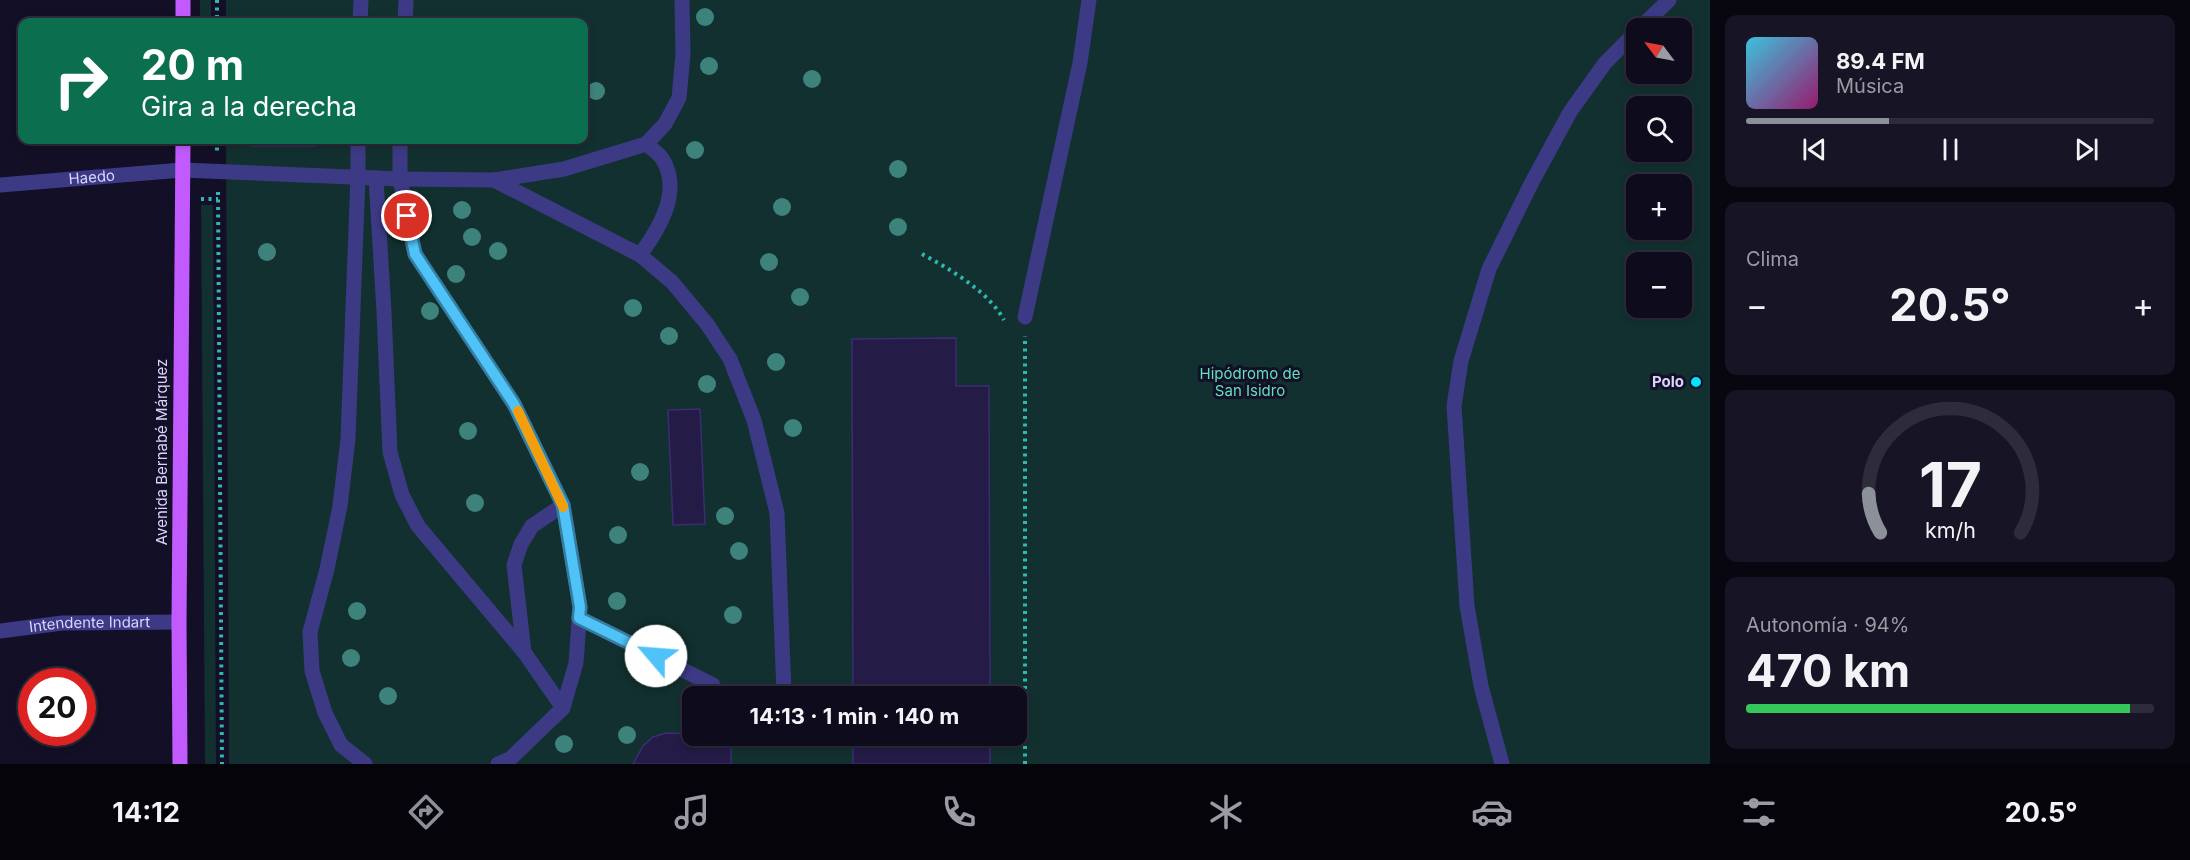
<!DOCTYPE html>
<html lang="es">
<head>
<meta charset="utf-8">
<style>
  body { margin:0; font-family:Inter,sans-serif; background:#171425; color:#f1f3f6; height:100vh; display:flex; flex-direction:column; font-size:22px; white-space:nowrap }
  * { box-sizing:border-box; margin:0 }
  p { font-size:20px; color:#9b9ba3 }
  .icon { flex:none; width:33px; height:33px; fill:none; stroke:currentColor; stroke-width:2; stroke-linecap:round; stroke-linejoin:round }
  .map { position:relative; flex:1; overflow:hidden }
  .drawer { display:flex; flex-direction:column; gap:15px; padding:15px; background:#08060f; width:480px }
  .drawer>* { flex:none }
  .guide { position:absolute; left:18px; top:18px; width:570px; height:126px; border-radius:12px; box-shadow:0 3px 9px #0003,0 0 0 2px #2e2b3b; background:#0b6e4f; color:#fff; overflow:hidden }
  .needle { width:39px; rotate:302deg }
  .buttons { position:absolute; left:1626px; top:18px; display:grid; gap:12px }
  .buttons a { display:grid; place-items:center; width:66px; height:66px; border-radius:12px; background:#0e0b1c; box-shadow:0 3px 9px #0003,0 0 0 2px #2e2b3b; font-size:30px }
  .speed { position:absolute; left:18px; top:668px; display:flex; gap:12px; font-size:30px; font-weight:700; text-align:center }
  .speed>* { display:grid; place-content:center; width:78px; height:78px; border-radius:50%; background:#0e0b1c; box-shadow:0 3px 9px #0003,0 0 0 2px #2e2b3b; line-height:1 }
  .speed .limit { border:9px solid #d22; background:#fff; color:#111 }
  .pin { position:absolute; display:grid; place-items:center; width:51px; height:51px; color:#fff; margin:-26px; border:3px solid #fff; border-radius:50%; box-shadow:0 2px 6px #0007 }
  .me { position:absolute; width:66px; margin:-33px; rotate:297deg; stroke-linejoin:round; filter:drop-shadow(0 0 4px #0008) }
  .turn { display:flex; align-items:center; gap:21px; height:126px; padding:0 24px; font-size:27px }
  .turn .icon { width:78px; height:78px; stroke-width:2.5 }
  .turn b { display:block; font-size:42px; line-height:51px }
  .big { font-size:45px; font-weight:700; line-height:1.1 }
  .drawer .tile { flex:1; display:flex; flex-direction:column; justify-content:center; gap:9px; min-width:0; padding:0 21px; border-radius:12px; background:#171425 }
  .drawer .dial { align-items:center; gap:0 }
  .dial svg { height:156px; overflow:visible; fill:none; stroke:#2e2b3b; stroke-width:7; stroke-linecap:round; text-anchor:middle }
  .dial text { fill:#f1f3f6; stroke:none }
  .song { display:flex; align-items:center; gap:18px }
  .cover { width:72px; height:72px; border-radius:9px; background:linear-gradient(135deg,hsl(190 70% 55%),hsl(320 70% 35%)) }
  .played { height:6px; border-radius:3px; background:linear-gradient(90deg,#8c9099 35%,#2e2b3b 35%) }
  .keys { display:flex; justify-content:space-around; direction:ltr }
  .heat { display:flex; justify-content:space-between; align-items:center; font-size:33px; direction:ltr }
  .charge { height:9px; border-radius:4px; background:linear-gradient(90deg,#34c759 94%,#2e2b3b 0) }
  .trip { position:absolute; left:682px; top:686px; width:345px; height:60px; border-radius:12px; background:#0e0b1c; box-shadow:0 3px 9px #0003,0 0 0 2px #2e2b3b; font-weight:700; line-height:60px; text-align:center }
  .dock { display:flex; height:96px; justify-content:space-around; align-items:center; background:#06040b; color:#9b9ba3 }
  .dock .icon { width:42px; height:42px }
  .dock .selected { color:#8c9099 }
  .dock b { font-size:27px; color:#f1f3f6 }
  main { display:flex; flex:1; min-height:0 }
  .map>svg:first-child { display:block }
  .green { fill:#12302f; fill-rule:evenodd }
  .building { fill:#241b47; stroke:#3b2d73; stroke-width:1.5 }
  .lines { fill:none; stroke-linecap:round; stroke-linejoin:round }
  .path { stroke:#2fb8b0; stroke-width:4; stroke-dasharray:3 4.5; stroke-linecap:butt }
  .lane { stroke:#3d3a85; stroke-width:15 }
  .street { stroke:#3d3a85; stroke-width:15 }
  .primary { stroke:#c25bff; stroke-width:15 }
  .tree { fill:#3d827b }
  .route-casing { stroke:#337fa1; stroke-width:15 }
  .route { stroke:#4fc3f7; stroke-width:10 }
  .slow { stroke:#f59e0b; stroke-width:10 }
  .poi-dot { fill:#00e5ff; stroke:#130f26; stroke-width:2 }
  .labels { text-anchor:middle; stroke-width:6; stroke-linejoin:round; paint-order:stroke }
  .street-label { font-size:15px; fill:#d9d4ff; stroke:#130f26 }
  .park-label { font-size:15px; fill:#5fe0c0; stroke:#130f26 }
  .poi-label { font-size:15px; font-weight:bold; fill:#d9d4ff; stroke:#130f26; text-anchor:end }
</style>
</head>
<body>
<main>
<div class="map">
<svg width="1710" height="764" viewBox="0 0 1710 764">
  <rect width="100%" height="100%" fill="#130f26"/>
  <g class="green">
    <rect x="200" y="0" width="11" height="22"/>
    <path d="M226,0H1710V764H229L226,140H584V22H226ZM1636,28H1682V74H1636ZM1636,106H1682V152H1636ZM1636,184H1682V230H1636ZM1636,262H1682V308H1636ZM693,696H1017V735H693Z"/>
    <polygon points="201,205 213,205 216,764 205,764"/>
  </g>
  <g class="building">
    <rect x="251" y="140" width="64" height="6"/>
    <polygon points="956,338 956,386 989,386 990,696 853,696 852,339"/>
    <polygon points="700,409 705,524 673,525 668,410"/>
    <polygon points="666,733 731,735 731,764 633,764 643,746 653,737"/>
    <rect x="853" y="735" width="137" height="29"/>
  </g>
  <g class="lines">
    <g class="path">
      <polyline points="217,0 217,22"/>
      <polyline points="217,140 217,151"/>
      <polyline points="218,192 222,764"/>
      <polyline points="201,199 218,199"/>
      <path d="M922,254C950,269 989,292 1004,320"/>
      <polyline points="1025,764 1025,336"/>
    </g>
    <g class="lane">
      <polyline points="360,22 361,0"/>
      <polyline points="405,22 406,0"/>
      <polyline points="1640,28 1669,0"/>
      <polyline points="358,140 358,177 348,439 340,506 327,569 310,632 312,671 325,713 341,745 365,764"/>
      <polyline points="400,140 400,179 415,254 514,404 563,505 580,607 576,663 563,708 510,759 498,764"/>
      <polyline points="182,170 400,179 494,180 564,169 646,144 665,124 679,98 683,54 682,0"/>
      <polyline points="376,178 384,312 390,452 402,495 418,526 524,652 563,708"/>
      <polyline points="494,180 640,255 672,282 707,324 730,359 754,420 777,513 784,693"/>
      <path d="M640,255C659,229 682,192 663,160C660,154 652,149 646,144"/>
      <polyline points="1025,317 1080,63 1089,0"/>
      <polyline points="579,618 713,685"/>
      <polyline points="524,652 514,565 521,544 532,526 563,505"/>
      <polyline points="1502,764 1481,686 1467,606 1454,406 1461,361 1489,269 1532,182 1570,112 1605,63 1636,32"/>
    </g>
    <g class="street">
      <path id="s1" d="M0,185L182,170"/>
      <path id="s2" d="M0,631L62,623L179,622"/>
    </g>
    <g class="primary">
      <polyline points="183,0 183,22"/>
      <polyline points="180,764 179,622 183,140"/>
    </g>
  </g>
  <g class="tree">
    <circle cx="705" cy="17" r="9"/>
    <circle cx="709" cy="66" r="9"/>
    <circle cx="812" cy="79" r="9"/>
    <circle cx="596" cy="91" r="9"/>
    <circle cx="695" cy="150" r="9"/>
    <circle cx="898" cy="169" r="9"/>
    <circle cx="782" cy="207" r="9"/>
    <circle cx="462" cy="210" r="9"/>
    <circle cx="898" cy="227" r="9"/>
    <circle cx="472" cy="237" r="9"/>
    <circle cx="498" cy="251" r="9"/>
    <circle cx="267" cy="252" r="9"/>
    <circle cx="769" cy="262" r="9"/>
    <circle cx="456" cy="274" r="9"/>
    <circle cx="800" cy="297" r="9"/>
    <circle cx="633" cy="308" r="9"/>
    <circle cx="430" cy="311" r="9"/>
    <circle cx="669" cy="336" r="9"/>
    <circle cx="776" cy="362" r="9"/>
    <circle cx="707" cy="384" r="9"/>
    <circle cx="793" cy="428" r="9"/>
    <circle cx="468" cy="431" r="9"/>
    <circle cx="640" cy="472" r="9"/>
    <circle cx="475" cy="503" r="9"/>
    <circle cx="725" cy="516" r="9"/>
    <circle cx="618" cy="535" r="9"/>
    <circle cx="739" cy="551" r="9"/>
    <circle cx="617" cy="601" r="9"/>
    <circle cx="357" cy="611" r="9"/>
    <circle cx="733" cy="615" r="9"/>
    <circle cx="351" cy="658" r="9"/>
    <circle cx="388" cy="696" r="9"/>
    <circle cx="627" cy="735" r="9"/>
    <circle cx="564" cy="744" r="9"/>
  </g>
  <g class="lines">
    <defs>
      <polyline id="route" points="407,216 415,254 514,404 563,505 580,607 579,618 656,656"/>
    </defs>
    <use href="#route" class="route-casing"/>
    <use href="#route" class="route"/>
    <polyline class="slow" points="518,411 563,507"/>
  </g>
  <circle class="poi-dot" cx="1696" cy="382" r="6"/>
  <g class="labels">
    <g class="street-label">
      <text dy="5" stroke="none"><textPath href="#s1" startOffset="92">Haedo</textPath></text>
      <text transform="translate(162 452) rotate(-90)" y="5">Avenida Bernabé Márquez</text>
      <text dy="5" stroke="none"><textPath href="#s2" startOffset="90">Intendente Indart</textPath></text>
    </g>
    <g class="park-label">
      <text x="1250" y="379">Hipódromo de<tspan x="1250" dy="17">San Isidro</tspan></text>
    </g>
    <g class="poi-label">
      <text x="1684" y="387">Polo</text>
    </g>
  </g>
</svg>
<div class="buttons">
<a><svg class="needle" viewBox="-14 -14 28 28"><path d="M0-13l5 13h-10z" fill="#e53935"/><path d="M0 13l5-13h-10z" fill="#9b9ba3"/></svg></a>
<a><svg class="icon" aria-label="search" viewBox="0 0 24 24"><circle cx="10" cy="10" r="6"/><path d="M15 15l6 6"/></svg></a>
<a>+</a>
<a>−</a>
</div>
<div class="speed"><div class="limit">20</div></div>
<div class="pin" style="left:407px;top:216px;background:#d93025"><svg class="icon" aria-label="arrive" viewBox="0 0 24 24"><path d="M6 21V4h12l-3 4 3 4H6"/></svg></div>
<svg class="me" style="left:656px;top:656px" viewBox="-20 -20 40 40"><circle r="19" fill="#fff"/><path d="M0-13L10 11 0 6-10 11z" fill="#4fc3f7"/></svg>
<div class="trip">14:13 · 1 min · 140 m</div>
<div class="guide">
<div class="turn"><svg class="icon" aria-label="right" viewBox="0 0 24 24"><path d="M7 20v-9h11M14 6l5 5-5 5"/></svg><div><b>20 m</b>Gira a la derecha</div></div>
</div>
</div>
<section class="drawer">
<div class="tile">
<div class="song"><i class="cover"></i><div><b>89.4 FM</b><p>Música</p></div></div>
<div class="played"></div>
<div class="keys"><svg class="icon" aria-label="previous" viewBox="0 0 24 24"><path d="M18 5L8 12l10 7zM5 5v14"/></svg><svg class="icon" aria-label="pause" viewBox="0 0 24 24"><path d="M8 5v14M16 5v14"/></svg><svg class="icon" aria-label="next" viewBox="0 0 24 24"><path d="M6 5l10 7-10 7zM19 5v14"/></svg></div>
</div>
<div class="tile"><p>Clima</p>
<div class="heat"><a>−</a><b class="big">20.5°</b><a>+</a></div>
</div>
<div class="tile dial"><svg viewBox="0 0 100 80">
<path d="M14 69A42 42 0 1 1 86 69"/>
<path d="M14 69A42 42 0 0 1 8 49" stroke="#8c9099"/>
<text x="50" y="56" font-size="32" font-weight="700">17</text>
<text x="50" y="72" font-size="11">km/h</text>
</svg></div>
<div class="tile"><p>Autonomía · 94%</p><b class="big">470 km</b><div class="charge"></div></div>
</section>
</main>
<nav class="dock">
<b>14:12</b>
<svg class="icon selected" aria-label="directions" viewBox="0 0 24 24"><path d="M12 3l9 9-9 9-9-9zM9 14v-3h6M13 9l2 2-2 2"/></svg>
<svg class="icon" aria-label="music" viewBox="0 0 24 24"><path d="M9 18V5l10-2v13"/><circle cx="6" cy="18" r="3"/><circle cx="16" cy="16" r="3"/></svg>
<svg class="icon" aria-label="phone" viewBox="0 0 24 24"><path d="M5 4h4l2 5-3 2q2 4 5 5l2-3 5 2v4C11 20 4 13 5 4z"/></svg>
<svg class="icon" aria-label="climate" viewBox="0 0 24 24"><path d="M12 3v18M4 7l16 10M4 17L20 7"/></svg>
<svg class="icon" aria-label="car" viewBox="0 0 24 24"><path d="M5 17H2v-5l4-1 3-4h7l3 4 3 1v5h-3M9 17h6M6 11h13"/><circle cx="7" cy="17" r="2"/><circle cx="17" cy="17" r="2"/></svg>
<svg class="icon" aria-label="filters" viewBox="0 0 24 24"><path d="M4 7h16M4 17h16"/><circle cx="9" cy="7" r="2"/><circle cx="15" cy="17" r="2"/></svg>
<b>20.5°</b>
</nav>
</body>
</html>
